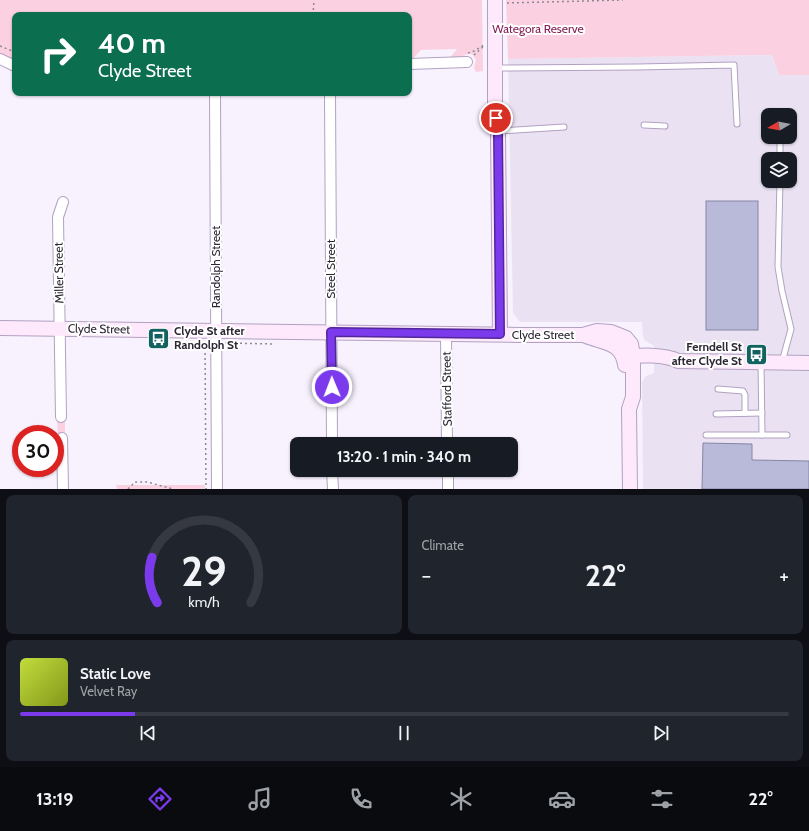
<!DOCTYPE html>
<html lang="en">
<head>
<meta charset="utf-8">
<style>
  body { margin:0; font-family:Cabin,sans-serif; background:#20242c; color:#f1f3f6; height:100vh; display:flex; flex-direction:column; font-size:15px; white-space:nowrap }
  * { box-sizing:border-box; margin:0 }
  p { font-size:13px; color:#9ea1a6 }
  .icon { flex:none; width:22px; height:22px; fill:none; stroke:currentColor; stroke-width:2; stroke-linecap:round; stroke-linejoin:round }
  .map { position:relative; height:489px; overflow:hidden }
  .sheet { display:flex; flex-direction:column; gap:6px; padding:6px; background:#0d0f14; flex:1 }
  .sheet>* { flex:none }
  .guide { position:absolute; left:12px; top:12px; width:400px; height:84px; border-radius:8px; box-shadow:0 1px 3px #0004; background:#0b6e4f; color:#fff; overflow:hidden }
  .needle { width:26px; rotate:260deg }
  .fabs { position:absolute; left:761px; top:108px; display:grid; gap:8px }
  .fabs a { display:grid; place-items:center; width:36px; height:36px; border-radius:8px; background:#171b24; box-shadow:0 1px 3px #0004; font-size:20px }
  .speed { position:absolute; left:12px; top:425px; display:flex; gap:8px; font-size:20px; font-weight:700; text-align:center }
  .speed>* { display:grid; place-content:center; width:52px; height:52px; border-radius:50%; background:#171b24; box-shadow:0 1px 3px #0004; line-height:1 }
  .speed .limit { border:6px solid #d22; background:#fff; color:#111 }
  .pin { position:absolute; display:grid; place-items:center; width:34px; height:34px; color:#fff; margin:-17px; border:2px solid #fff; border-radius:50%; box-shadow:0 1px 4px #0007 }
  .me { position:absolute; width:44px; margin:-22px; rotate:359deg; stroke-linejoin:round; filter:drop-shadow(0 0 3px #0008) }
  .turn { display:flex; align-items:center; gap:14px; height:84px; padding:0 20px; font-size:18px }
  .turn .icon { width:52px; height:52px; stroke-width:2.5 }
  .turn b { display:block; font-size:28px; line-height:34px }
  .big { font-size:30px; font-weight:800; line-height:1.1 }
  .sheet .card { flex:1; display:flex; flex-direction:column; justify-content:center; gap:6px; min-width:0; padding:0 14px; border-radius:8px; background:#20242c }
  .sheet .dial { align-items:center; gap:0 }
  .dial svg { height:104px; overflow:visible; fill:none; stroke:#363941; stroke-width:7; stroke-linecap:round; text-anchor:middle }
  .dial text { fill:#f1f3f6; stroke:none }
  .song { display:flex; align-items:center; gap:12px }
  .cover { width:48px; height:48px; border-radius:6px; background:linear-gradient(135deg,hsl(70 70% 55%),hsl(70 70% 35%)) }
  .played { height:4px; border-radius:2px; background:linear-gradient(90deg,#7c3aed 15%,#363941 15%) }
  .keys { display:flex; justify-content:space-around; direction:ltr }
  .heat { display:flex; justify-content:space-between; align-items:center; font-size:22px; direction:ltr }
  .sheet .tiles { flex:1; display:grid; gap:6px; grid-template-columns:1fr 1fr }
  .card:last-child { grid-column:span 2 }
  .trip { position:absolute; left:290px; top:437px; width:228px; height:40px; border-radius:8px; background:#171b24; box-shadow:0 1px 3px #0004; font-weight:800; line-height:40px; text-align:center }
  .dock { display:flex; height:64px; justify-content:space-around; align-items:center; background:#090b0e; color:#9ea1a6 }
  .dock .icon { width:28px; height:28px }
  .dock .selected { color:#7c3aed }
  .dock b { font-size:18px; color:#f1f3f6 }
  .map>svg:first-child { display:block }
  .built { fill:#eae2f2; fill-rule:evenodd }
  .green { fill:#fbd0e1 }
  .building { fill:#b9b9da; stroke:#8585a4 }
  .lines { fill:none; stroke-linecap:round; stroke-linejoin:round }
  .lane-casing { stroke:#b1a2c1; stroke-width:7 }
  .street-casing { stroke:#b1a2c1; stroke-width:12 }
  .secondary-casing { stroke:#b1a2c1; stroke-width:16 }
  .path { stroke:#8e8894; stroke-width:1.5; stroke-dasharray:2 3; stroke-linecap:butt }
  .lane { stroke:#fff; stroke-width:5 }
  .street { stroke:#fff; stroke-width:10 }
  .secondary { stroke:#fee8fb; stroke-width:14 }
  .route-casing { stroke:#51269a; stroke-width:10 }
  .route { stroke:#7c3aed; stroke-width:7 }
  .labels { text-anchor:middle; stroke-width:4; stroke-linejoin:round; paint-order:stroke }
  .park-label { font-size:12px; fill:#851f55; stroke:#fff }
  .street-label { font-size:12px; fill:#2d2733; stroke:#fff }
  .poi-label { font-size:12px; font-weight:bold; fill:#2d2733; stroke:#fff; text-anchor:start }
</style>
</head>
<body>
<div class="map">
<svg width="809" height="489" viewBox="0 0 809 489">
  <rect width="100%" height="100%" fill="#f8f2ff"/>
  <path class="built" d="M772,55L779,75H809V489H643L642,382L646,376L654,373V346L644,340L643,336L642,322H520L513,313L508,59ZM768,115H790V137H768ZM768,159H790V181H768Z"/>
  <g class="green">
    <path d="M0,0H482L483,71L476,72L474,68L476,60C470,47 464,58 454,60C452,60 450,60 448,60L457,49L421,50L412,60H409V15H15V61L0,54Z"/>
    <polygon points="506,0 809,0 809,75 779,75 772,55 508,59"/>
    <polygon points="57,421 65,421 65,434 58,434"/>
    <polygon points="116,485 205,485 205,489 117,489"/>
  </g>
  <g class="building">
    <rect x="706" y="201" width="52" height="129"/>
    <polygon points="703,443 752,444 752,460 809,461 809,489 702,489"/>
  </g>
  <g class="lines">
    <defs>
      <g id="lane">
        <polyline points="496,68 638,67 734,65 737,124"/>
        <polyline points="781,115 781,112"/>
        <polyline points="644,125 665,126"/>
        <polyline points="499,131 564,127"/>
        <polyline points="780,159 780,137"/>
        <polyline points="780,181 778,267 782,291 791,329 782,362"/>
        <polyline points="761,363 762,435"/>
        <polyline points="718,389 743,391 745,395 745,413"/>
        <polyline points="716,414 762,413"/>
        <polyline points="706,435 787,435"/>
      </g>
      <g id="street">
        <polyline points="0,59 15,66"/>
        <polyline points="409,64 467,62"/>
        <polyline points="215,93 217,489"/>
        <polyline points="330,93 332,444"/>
        <polyline points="446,334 447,444"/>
        <polyline points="61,417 58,217 63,202"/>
        <polyline points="62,438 63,489"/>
        <polyline points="332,470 333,489"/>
        <polyline points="448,470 448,489"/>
      </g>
      <g id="secondary">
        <polyline points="495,0 495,105 498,131 500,334"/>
        <polyline points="0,328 520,335 583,335 597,331 611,332 626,338 631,344 633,356 633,397 629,409 630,489"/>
        <path d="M586,336C604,343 622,342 625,365"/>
        <path d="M624,357C639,355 665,354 678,361L809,363"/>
      </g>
    </defs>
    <use href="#lane" class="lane-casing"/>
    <use href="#street" class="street-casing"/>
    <use href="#secondary" class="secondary-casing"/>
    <g class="path">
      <polyline points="507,3 623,0"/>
      <polyline points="313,15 314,0"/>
      <polyline points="0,46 15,52"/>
      <polyline points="468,53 474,51 484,45"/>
      <polyline points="474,55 484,46"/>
      <polyline points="205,343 206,489"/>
      <polyline points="225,343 274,344"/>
      <polyline points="128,489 135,482 147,482 173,489"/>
    </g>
    <use href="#lane" class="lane"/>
    <use href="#street" class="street"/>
    <use href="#secondary" class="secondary"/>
  </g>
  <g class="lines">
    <defs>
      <polyline id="route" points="332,387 331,332 500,334 498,131 496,118"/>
    </defs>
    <use href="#route" class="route-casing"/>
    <use href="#route" class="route"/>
  </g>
  <defs>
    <symbol id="bus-square" viewBox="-11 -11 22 22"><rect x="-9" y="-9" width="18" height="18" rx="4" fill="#126262" stroke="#fff"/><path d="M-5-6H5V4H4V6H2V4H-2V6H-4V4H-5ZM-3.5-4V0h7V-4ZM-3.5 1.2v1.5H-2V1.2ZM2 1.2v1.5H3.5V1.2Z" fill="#fff"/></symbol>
  </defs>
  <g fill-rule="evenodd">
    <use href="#bus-square" x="146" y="326" width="25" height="25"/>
    <use href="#bus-square" x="744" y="342" width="25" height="25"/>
  </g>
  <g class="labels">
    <g class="park-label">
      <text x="538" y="33">Wategora Reserve</text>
    </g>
    <g class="street-label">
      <text transform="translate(216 267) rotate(-90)" y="4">Randolph Street</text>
      <text transform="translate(331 269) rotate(-90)" y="4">Steel Street</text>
      <text transform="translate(59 273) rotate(-91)" y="4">Miller Street</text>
      <text transform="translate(99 329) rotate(1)" y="4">Clyde Street</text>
      <text x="543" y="339">Clyde Street</text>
      <text transform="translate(447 389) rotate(-91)" y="4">Stafford Street</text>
    </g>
    <g class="poi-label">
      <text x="174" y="335">Clyde St after<tspan x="174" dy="14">Randolph St</tspan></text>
      <text x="742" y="351" text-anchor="end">Ferndell St<tspan x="742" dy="14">after Clyde St</tspan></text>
    </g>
  </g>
</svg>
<div class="fabs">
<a><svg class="needle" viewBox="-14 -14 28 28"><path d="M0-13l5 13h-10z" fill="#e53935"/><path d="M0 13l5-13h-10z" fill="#9ea1a6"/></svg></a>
<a><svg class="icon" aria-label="layers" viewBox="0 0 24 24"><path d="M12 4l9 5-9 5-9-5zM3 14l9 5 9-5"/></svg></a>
</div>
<div class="speed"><div class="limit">30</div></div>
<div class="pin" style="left:496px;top:118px;background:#d93025"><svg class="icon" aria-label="arrive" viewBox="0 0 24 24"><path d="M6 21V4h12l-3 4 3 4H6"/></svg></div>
<svg class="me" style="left:332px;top:387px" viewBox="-20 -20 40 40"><circle r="17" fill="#7c3aed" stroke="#fff" stroke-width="3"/><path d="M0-11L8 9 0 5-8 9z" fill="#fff"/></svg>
<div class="trip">13:20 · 1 min · 340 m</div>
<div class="guide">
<div class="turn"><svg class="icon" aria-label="right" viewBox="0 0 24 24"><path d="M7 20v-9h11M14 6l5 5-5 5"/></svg><div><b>40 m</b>Clyde Street</div></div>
</div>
</div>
<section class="sheet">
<div class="tiles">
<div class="card dial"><svg viewBox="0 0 100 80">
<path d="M14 69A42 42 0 1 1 86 69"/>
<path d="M14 69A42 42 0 0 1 10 34" stroke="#7c3aed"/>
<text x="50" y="56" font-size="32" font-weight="700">29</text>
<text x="50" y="72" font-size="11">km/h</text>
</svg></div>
<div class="card"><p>Climate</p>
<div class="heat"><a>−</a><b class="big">22°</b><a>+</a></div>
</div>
<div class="card">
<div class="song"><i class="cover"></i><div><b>Static Love</b><p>Velvet Ray</p></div></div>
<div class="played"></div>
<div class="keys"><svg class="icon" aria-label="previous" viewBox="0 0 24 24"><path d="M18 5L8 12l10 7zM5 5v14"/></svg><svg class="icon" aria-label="pause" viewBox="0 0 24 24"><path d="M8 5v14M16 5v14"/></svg><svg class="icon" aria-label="next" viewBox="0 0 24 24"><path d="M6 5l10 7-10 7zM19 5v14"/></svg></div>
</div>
</div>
</section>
<nav class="dock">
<b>13:19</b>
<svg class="icon selected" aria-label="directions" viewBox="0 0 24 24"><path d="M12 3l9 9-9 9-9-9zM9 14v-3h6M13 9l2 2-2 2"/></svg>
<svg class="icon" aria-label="music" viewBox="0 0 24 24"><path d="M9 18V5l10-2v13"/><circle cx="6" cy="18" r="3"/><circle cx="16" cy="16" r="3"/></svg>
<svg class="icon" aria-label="phone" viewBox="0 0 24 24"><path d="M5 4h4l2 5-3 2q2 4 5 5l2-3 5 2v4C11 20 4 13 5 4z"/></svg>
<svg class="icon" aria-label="climate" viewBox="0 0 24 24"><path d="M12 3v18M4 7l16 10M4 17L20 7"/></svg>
<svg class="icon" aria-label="car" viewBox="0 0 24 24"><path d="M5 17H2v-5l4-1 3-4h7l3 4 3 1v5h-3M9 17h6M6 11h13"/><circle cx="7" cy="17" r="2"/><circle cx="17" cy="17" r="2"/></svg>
<svg class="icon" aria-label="filters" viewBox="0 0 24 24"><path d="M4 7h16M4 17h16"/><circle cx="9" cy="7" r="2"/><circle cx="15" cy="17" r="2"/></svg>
<b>22°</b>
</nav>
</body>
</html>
